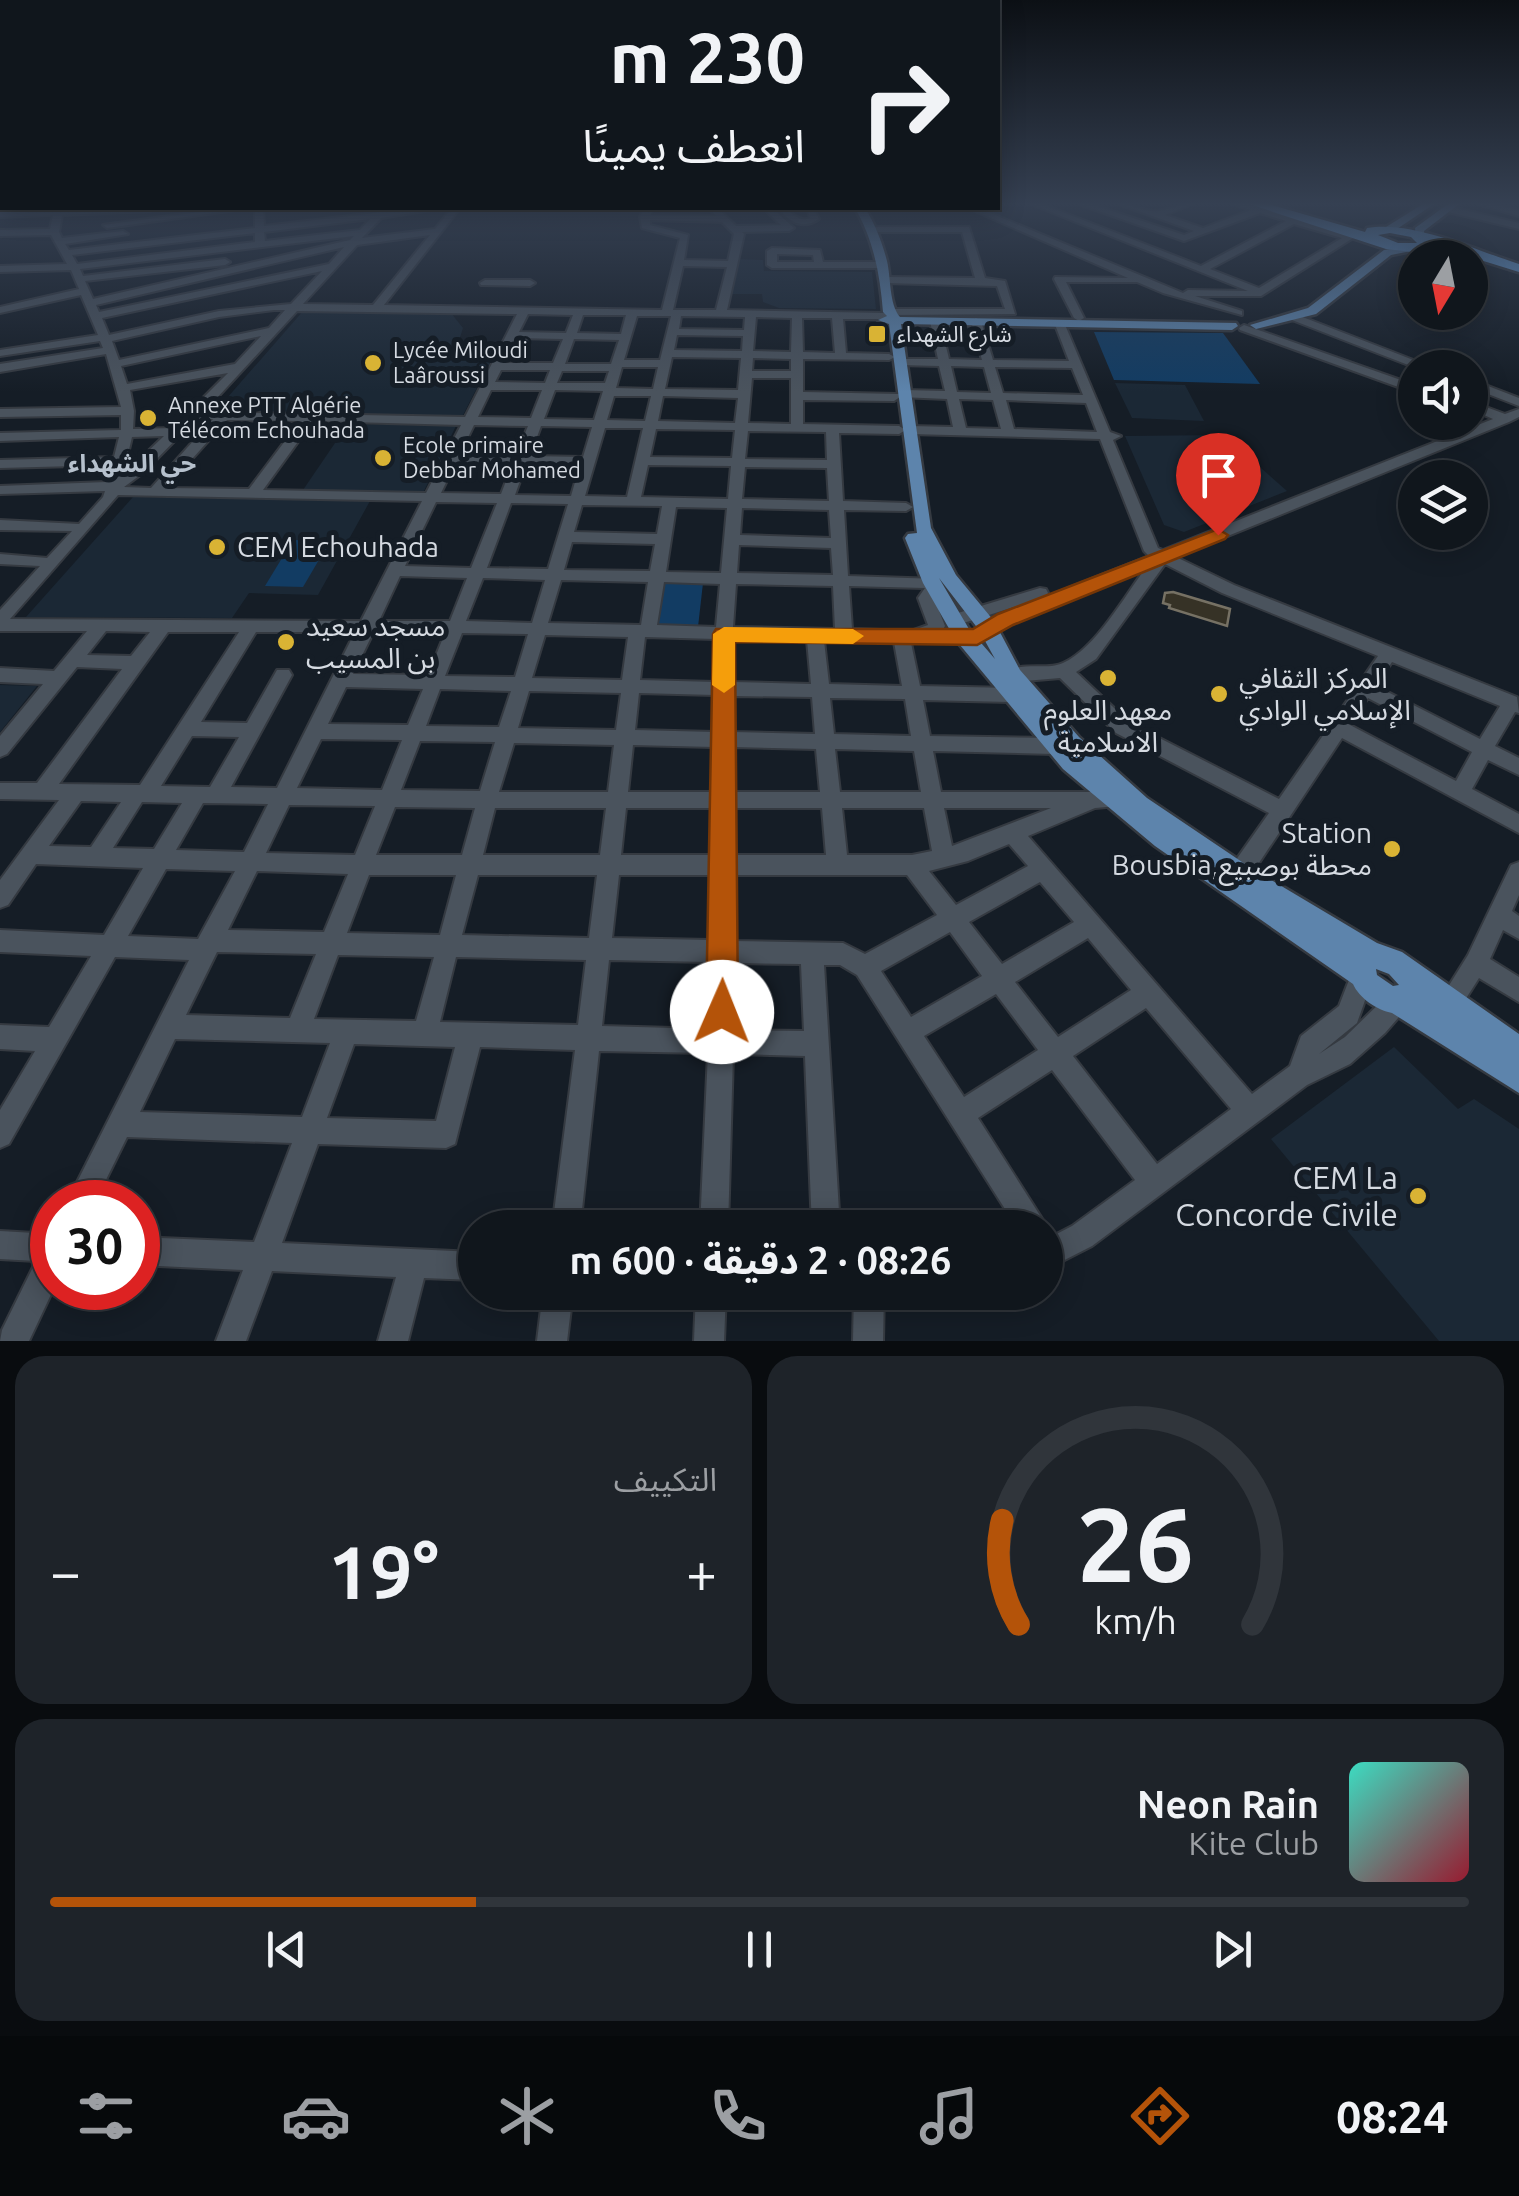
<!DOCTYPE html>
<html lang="ar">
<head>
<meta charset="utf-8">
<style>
  body { margin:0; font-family:Ubuntu,"Noto Sans Arabic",sans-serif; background:#1e2329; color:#f1f3f6; direction:rtl; height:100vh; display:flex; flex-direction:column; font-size:38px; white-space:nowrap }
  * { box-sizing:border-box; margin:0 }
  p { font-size:32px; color:#9c9fa3 }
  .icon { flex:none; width:55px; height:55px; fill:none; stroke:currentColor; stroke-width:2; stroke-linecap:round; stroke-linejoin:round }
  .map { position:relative; height:1341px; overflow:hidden; direction:ltr }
  .details { display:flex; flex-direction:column; gap:15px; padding:15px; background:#090c0f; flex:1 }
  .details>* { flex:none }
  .hud { position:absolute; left:0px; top:0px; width:1000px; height:210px; box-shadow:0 5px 25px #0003,0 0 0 2px #30353b; direction:rtl; background:#10161c; color:#f1f3f6; overflow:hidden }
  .needle { width:65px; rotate:190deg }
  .buttons { position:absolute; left:1398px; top:240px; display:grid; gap:20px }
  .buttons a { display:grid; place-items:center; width:90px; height:90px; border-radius:50%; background:#10161c; box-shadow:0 5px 25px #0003,0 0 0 2px #30353b; font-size:50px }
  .speed { position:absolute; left:30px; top:1180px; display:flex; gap:20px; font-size:50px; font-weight:700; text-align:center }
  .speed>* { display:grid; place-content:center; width:130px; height:130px; border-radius:50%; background:#10161c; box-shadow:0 5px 25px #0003,0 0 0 2px #30353b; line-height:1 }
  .speed .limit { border:15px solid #d22; background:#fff; color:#111 }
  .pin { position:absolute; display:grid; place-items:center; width:85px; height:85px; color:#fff; margin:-102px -42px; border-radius:50% 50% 50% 0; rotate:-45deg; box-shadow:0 0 10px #0007 }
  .pin .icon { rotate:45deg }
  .me { position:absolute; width:110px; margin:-55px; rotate:1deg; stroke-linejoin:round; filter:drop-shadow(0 0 8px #0008) }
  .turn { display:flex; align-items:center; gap:35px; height:210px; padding:0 30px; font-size:45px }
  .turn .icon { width:130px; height:130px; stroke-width:2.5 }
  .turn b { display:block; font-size:70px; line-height:85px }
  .big { font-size:75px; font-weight:700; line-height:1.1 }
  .details .tile { flex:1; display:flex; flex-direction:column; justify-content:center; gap:15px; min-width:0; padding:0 35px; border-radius:30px; background:#1e2329 }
  .details .dial { align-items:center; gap:0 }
  .dial svg { height:260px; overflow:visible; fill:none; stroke:#30353b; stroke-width:7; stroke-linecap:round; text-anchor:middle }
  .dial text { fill:#f1f3f6; stroke:none }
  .song { display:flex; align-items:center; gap:30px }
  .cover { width:120px; height:120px; border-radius:15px; background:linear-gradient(135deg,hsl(170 70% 55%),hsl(350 70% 35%)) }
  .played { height:10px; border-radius:5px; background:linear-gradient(90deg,#b45309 30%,#30353b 30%) }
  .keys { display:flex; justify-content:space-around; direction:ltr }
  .heat { display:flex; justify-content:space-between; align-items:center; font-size:55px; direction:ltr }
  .details .tiles { flex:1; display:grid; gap:15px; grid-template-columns:1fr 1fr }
  .tile:last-child { grid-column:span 2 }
  .trip { position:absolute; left:458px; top:1210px; width:605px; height:100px; border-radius:50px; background:#10161c; box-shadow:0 5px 25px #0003,0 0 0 2px #30353b; font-weight:700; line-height:100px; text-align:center; direction:rtl }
  .dock { display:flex; height:160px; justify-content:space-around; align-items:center; background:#06090b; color:#9c9fa3 }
  .dock .icon { width:70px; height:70px }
  .dock .current { color:#b45309 }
  .dock b { font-size:45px; color:#f1f3f6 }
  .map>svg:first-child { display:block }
  .built { fill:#1b2835 }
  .green { fill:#123c63 }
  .building { fill:#363226; stroke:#767164; stroke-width:2.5 }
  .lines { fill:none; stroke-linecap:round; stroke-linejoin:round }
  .minor-casing { stroke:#353a41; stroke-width:4 }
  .major-casing { stroke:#353a41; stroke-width:5 }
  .highway-casing { stroke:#353a41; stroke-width:5 }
  .minor { fill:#4a535d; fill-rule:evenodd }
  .major { fill:#5d84ac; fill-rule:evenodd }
  .highway { fill:#6aa4e0; fill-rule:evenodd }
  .route { fill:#b45309; stroke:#753606; stroke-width:2.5 }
  .slow { fill:#f59e0b }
  .poi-dot { fill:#d9b334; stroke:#151d26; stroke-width:4 }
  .labels { text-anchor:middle; stroke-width:10; stroke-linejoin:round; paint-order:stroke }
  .far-poi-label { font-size:22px; fill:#d5dae1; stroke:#151d26; text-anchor:start }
  .far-neighbourhood-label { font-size:25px; font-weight:bold; fill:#b6c1cd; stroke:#151d26 }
  .poi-label { font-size:28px; fill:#d5dae1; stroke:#151d26; text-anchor:start }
  .near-poi-label { font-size:32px; fill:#d5dae1; stroke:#151d26; text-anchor:end }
</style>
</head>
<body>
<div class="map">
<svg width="1519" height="1341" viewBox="0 0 1519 1341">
  <rect width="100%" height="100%" fill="#151d26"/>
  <g class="built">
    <polygon points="738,259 763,260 764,271 872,272 876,309 779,308 763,302 762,294 731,294"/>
    <polygon points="304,310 451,313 463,328 457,347 497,349 461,419 213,414"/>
    <polygon points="1115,383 1185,385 1204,421 1132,418"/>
    <polygon points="348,424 456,426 423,493 303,490"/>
    <polygon points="1224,435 1287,491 1184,532 1164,525 1125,436"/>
    <polygon points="133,497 370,501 318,595 249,593 232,618 26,617"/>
    <polygon points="0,685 37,686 0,732"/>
    <polygon points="1394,1047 1458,1109 1474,1099 1519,1129 1519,1341 1439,1341 1271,1139"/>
  </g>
  <g class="green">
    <polygon points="1094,332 1223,333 1260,384 1114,380"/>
    <polygon points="293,540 330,541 303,587 265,586"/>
    <polygon points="664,582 703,583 698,627 656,626"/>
  </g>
  <polygon class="building" points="1173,592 1230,609 1227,626 1169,608 1170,605 1163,603 1165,593"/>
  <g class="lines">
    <defs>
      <g id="minor">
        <path d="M1031,204H1042L1201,266L1286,221L1260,213L1184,241L1079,204H1091L1184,235L1194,231L1119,204C1132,204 1147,213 1159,211C1171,209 1180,204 1192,204L1165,215L1203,228L1251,210L1234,204H1247L1348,234L1356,230L1361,233L1261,296H1195L1242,311V315L1163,293L1137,282H1066L1084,318L1079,321L1074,318L1054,279L1055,277L1128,278L968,208H978L1183,293L1188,290L1248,291ZM1294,224L1342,238L1259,288L1210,269Z"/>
        <polygon points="1478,204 1492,204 1519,210 1519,216"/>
        <polygon points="1447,206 1519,223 1519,229 1444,211"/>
        <path d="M55,208H154L150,211L62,215L59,232L62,238L123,231L128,234L65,244L69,250L255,228V208H263L264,226L376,213L381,208H389L386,212L443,208L381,218L362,238L435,229L452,208H460L384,305L662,310L680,238L642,228L640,217L644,208H652L651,215L716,216L709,208H717L736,226L781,225L763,208H772L794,228L789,231L742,232L744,234L727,310L884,313L889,309H1005L997,286L886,283L881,280L886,277L975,278L962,232H873L870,227H969L985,278L1005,281L1015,314L889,315L884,319H843L846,353L889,354L895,357L889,360L803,359V392L898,394L904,390L945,391L939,366L900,365L894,362L900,359H938L930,321L935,318L940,321L949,359L982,360L971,321L976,318L981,321L993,360L1069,361L1054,322L1063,320L1110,432L1121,436L1113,440L1158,548L1163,550L1493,419L1470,409V401L1505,414L1519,409V417L1509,422L1176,557L1234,585L1517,697L1519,713L1515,712L1495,746L1519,758V775L1488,760L1472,789L1519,814V833L1342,738L1247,881L1239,884L1231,881L1228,874L1231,867L1269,813L1116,733L1060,678L1013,682L1004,675C1018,660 1046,671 1063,663C1095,649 1124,597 1145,569L1020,620L978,642L911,643L920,686L1011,688L1017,690L1020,695L1017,700L1011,702L923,700L930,736L1054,738L1061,741L1063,746L1061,751L1054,754L933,751L941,792H1111L1118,794L1121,800L1118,806L1095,808L1028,836L1252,1094L1290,1066L1301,1036L1339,1006L1354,967L1362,963L1370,967L1374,975L1357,1023L1319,1054L1345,1037L1389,994L1397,990L1405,994L1409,1002L1405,1010L1385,1033L1350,1064L1307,1085L1092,1246L1045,1270V1240L1072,1226L1135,1180L1052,1070L978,1118L1048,1228L1045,1235V1228H1017L857,975L840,965H824L840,1228H812L805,1056L733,1054L728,1228H700L708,1053L599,1051L580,1228H552L575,1050L480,1047L455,1144L446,1148L318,1144L282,1243L475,1252V1280L424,1278L408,1341H378L396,1277L272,1271L246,1341H216L243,1270L138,1265V1237L254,1242L292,1143L127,1137L95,1202H67L189,960L115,957L9,1144L0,1148V1110L35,1051L0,1049V1025L49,1027L91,956L0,952V930L104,935L143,868L36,864L8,905L0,908V880L59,800L0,799V783H37L122,669L77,667L7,754L0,757V736L43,684L0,682V668L54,671L87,631H0V610L40,566L0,564V554L47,558L72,531L0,530V520L79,524L103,497L105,491L0,494V486L107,482L112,465L0,468V460L114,457L119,437L0,441V433L121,430V415L0,417V409L121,407L106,354L0,372V364L103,348L100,341L0,356V350L98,335L81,295L0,313V307L79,289L71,270L0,272V266L67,264L51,235L0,236V230L50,229L53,215L0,217V211ZM370,219L360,230L265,241L264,232ZM650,220L722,222L734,234L728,261L684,260L688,235L650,225ZM255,233V242L77,264L72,255ZM430,235L373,305L303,304L357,245ZM354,236L350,240L93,299L85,281L225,265L230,262L225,259L83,276L80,269ZM344,247L329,264L99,312L96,305ZM683,266L727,267L716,310H673ZM322,271L291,304L219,311L109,335L102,318ZM274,310H285L269,328L119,360L112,341L219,317ZM297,311L517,314L465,417L204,412ZM528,314L573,315L566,333L519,332ZM583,315H626L621,334L577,333ZM637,316H671L660,360H624ZM681,316L745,317L744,330L679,329ZM756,317L792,318L791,352L753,351ZM802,318H832L835,353L803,352ZM677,335L743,336L742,351L674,350ZM261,336L235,364L127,384L121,366ZM516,338L563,339L553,363H504ZM574,339L619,340L611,364H565ZM672,357L741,358L738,390L665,389ZM753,358L791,359V371H752ZM951,366L984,367L991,393L957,392ZM622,367H658L653,389L616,388ZM995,367L1072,368L1083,395L1003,393ZM501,370H550L545,383L495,382ZM562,371H609L605,383H557ZM228,373L173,428L133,429L134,411L130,390ZM752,378H791V424L748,423ZM491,390H542L531,418L478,417ZM555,390L603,391L594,420L544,419ZM614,396H651L645,421L607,420ZM663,396L738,398L735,423L658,421ZM900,397L947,399L953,427L910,426L904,429L899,426L803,424V400L894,401ZM959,399L993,400L1001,429L966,428ZM1006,400L1086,403L1097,432L1014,429ZM196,419H213L151,488L124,487L143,473ZM227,420L300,421L249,489L166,488ZM313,421L461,425L426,493L263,490ZM474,425L528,426L516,455L460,454ZM541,426L592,427L583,457L530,456ZM605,428H643L627,497L585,496ZM656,429L735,430L732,458L650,457ZM748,431L826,432L827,460L745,459ZM904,431L910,434L1100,439L1144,551L1149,556L1008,612L970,632L942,631L945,626L934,598L943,586L938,579L848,576L844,510L906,511L913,507L906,503L843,501L839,433L899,434ZM164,436L123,475L132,437ZM456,462L513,463L501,494L441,493ZM526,464L580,465L571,496L515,495ZM648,465L731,466L728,499L641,497ZM745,467L827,468L829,501L742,499ZM118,495L422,501L361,621L10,619ZM436,502L497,503L471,568L405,566ZM511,503L568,504L548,569L487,568ZM582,505L662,506L657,534L574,532ZM676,507L727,508L721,573L666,572ZM742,508L829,510L831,538L740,535ZM572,542L655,544L650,571L564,570ZM739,545L831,548L833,575L737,573ZM1165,564L1222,593L1378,656L1279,799L1130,723L1076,672L1096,659ZM400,576L467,578L450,621H379ZM483,578L545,580L532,623L466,621ZM561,580L648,582L641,625L548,623ZM664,582L720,584L716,627L657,625ZM736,584L833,586L835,629L733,627ZM849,586L925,588L918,598L928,625L911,631L852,629ZM106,631L150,632L131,656L87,655ZM168,632H239L140,785L59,784ZM256,632H355L277,788L231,787L292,675L289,670H277L247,723L201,722ZM373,633H445L428,675L353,674ZM462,633L528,634L515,677L445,676ZM545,635L628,637L622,680L532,678ZM645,637L716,639L715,682L640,680ZM732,639L807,640L811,684L733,682ZM824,641L894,642L902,686L829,684ZM1392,662L1500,706L1480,739L1376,686ZM346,687L423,689L408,725L328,724ZM440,689L511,691L499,727L426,726ZM529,691L621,693L616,730L518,728ZM639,693L715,695L714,732L635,730ZM733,696L812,697L815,734L733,732ZM830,698L905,699L911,736L834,734ZM1368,698L1472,752L1456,781L1350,725ZM192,736L239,737L210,787L161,786ZM321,739L402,740L382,790L297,788ZM420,741L495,742L480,791L401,790ZM514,743L614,745L608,792H499ZM633,745L714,747L713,792H628ZM733,747L816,749L820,792H733ZM835,749L914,751L921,792H840ZM81,801L121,802L91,847L49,846ZM142,802L182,803L154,849L113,848ZM203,803L268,804L244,852L176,850ZM289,805L375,806L355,855L266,853ZM395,807L475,808L462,855H376ZM495,808H606L600,855H483ZM626,808H713L712,855H621ZM733,808H822L826,855H733ZM842,808H924L932,851L912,855H847ZM944,808H1051L952,846ZM1009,844L1028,866L956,905L929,871L968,861ZM166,869L235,871L198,939L128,936ZM257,871L348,874L324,932L228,930ZM369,875H456L440,935L347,933ZM478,875H597L589,938L462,935ZM619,875H712L710,940L612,938ZM733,875H907L937,915L865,954L843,943L733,941ZM1040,882L1074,922L1002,964L969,922ZM950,932L982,976L911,1017L881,971ZM1088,938L1131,990L1058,1037L1015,982ZM217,952L316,954L290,1018L186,1015ZM338,955L434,957L416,1021L314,1019ZM456,957L586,960L578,1025L440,1022ZM609,960L710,962L709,1029L602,1026ZM733,963L801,964L804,1031L733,1030ZM996,994L1038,1050L964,1097L924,1036ZM1146,1008L1231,1109L1157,1164L1073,1056ZM175,1039L330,1043L302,1117L140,1112ZM354,1044L455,1047L436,1121L327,1118Z"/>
        <polygon points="229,208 250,208 107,228 103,225"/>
        <path d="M778,208H786C793,215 800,222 810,218L807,208H818L815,211L819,219C803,230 789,222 778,208Z"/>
        <path d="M772,248L820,250L823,262H883L888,265L883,268H772L767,265V251ZM777,254L813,255L814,262H777Z"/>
        <polygon points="485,280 530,280 535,283 530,286 481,285 480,283"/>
        <polygon points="1292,316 1300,316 1434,368 1416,368 1292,320"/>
        <polygon points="1244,325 1415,385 1415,393 1240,330 1239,328"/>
        <polygon points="1470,379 1519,398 1519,406 1470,387"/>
        <polygon points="1040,588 1046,589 1048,593 1046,597 954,626 946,620 948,616"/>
        <polygon points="1519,862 1519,895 1512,911 1519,916 1519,939 1503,930 1490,959 1519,977 1519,1002 1479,978 1458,1011 1450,1015 1442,1011 1438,1003 1468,955 1511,865"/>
        <polygon points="0,1231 52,1234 54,1288 29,1341 0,1341 2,1330 36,1261 0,1259"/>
        <polygon points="543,1292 573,1292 567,1341 537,1341"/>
        <polygon points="696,1292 726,1292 724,1341 694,1341"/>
        <polygon points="854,1292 884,1292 883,1341 853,1341"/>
      </g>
      <g id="major">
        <polygon points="1423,204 1434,204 1394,231 1386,231 1386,227"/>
        <polygon points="1448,204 1459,204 1424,231 1424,239 1416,239 1415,228"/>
        <path d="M855,208H865C875,224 882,242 887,261C891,278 889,304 900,317L1236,323L1238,326L1232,330L901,324L931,528L956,575L994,621L1020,670L1079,737L1147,798L1248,866L1377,943L1402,952L1519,1034V1093L1392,1013C1377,1010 1359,998 1353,984L1155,846L1063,769L955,639L923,583L905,538L908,534L917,533L889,324L878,320L887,316L883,312C880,275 874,241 855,208ZM939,578L979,630L995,659L969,629ZM1376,969L1389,974L1399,985L1393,986L1377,975Z"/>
        <polygon points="1412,245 1416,246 1416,250 1391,255 1316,314 1256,329 1250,325 1308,308 1384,250"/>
      </g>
      <path id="highway" d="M1249,204H1268L1365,232L1367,228C1412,220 1475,250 1519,264V272L1432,245L1413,252L1386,249ZM1390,233L1411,237L1417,243H1398L1378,235Z"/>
    </defs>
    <use href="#minor" class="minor-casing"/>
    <use href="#major" class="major-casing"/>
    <use href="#highway" class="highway-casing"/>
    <use href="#minor" class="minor"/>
    <use href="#major" class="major"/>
    <use href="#highway" class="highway"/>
  </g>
  <linearGradient id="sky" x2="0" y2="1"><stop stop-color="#0c1015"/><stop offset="0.52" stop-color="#354052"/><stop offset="1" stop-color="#354052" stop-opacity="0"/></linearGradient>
  <rect width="1519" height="392" fill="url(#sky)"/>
  <polygon class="route" points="1218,529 1228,535 1225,539 1013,625 977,645 735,642 738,1012 733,1023 722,1028 711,1023 706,1012 713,634 716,629 973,629 998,614"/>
  <polygon class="slow" points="724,627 853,629 864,636 853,644 735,642 735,685 724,693 712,685 713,634"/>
  <g class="poi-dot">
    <rect x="867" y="324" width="20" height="20" rx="5"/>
    <circle cx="373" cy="363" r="10"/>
    <circle cx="148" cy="418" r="10"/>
    <circle cx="383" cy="458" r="10"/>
    <circle cx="217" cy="547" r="10"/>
    <circle cx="286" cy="642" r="10"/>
    <circle cx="1108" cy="678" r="10"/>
    <circle cx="1219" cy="694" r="10"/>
    <circle cx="1392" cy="849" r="10"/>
    <circle cx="1418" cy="1196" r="10"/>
  </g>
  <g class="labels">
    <g class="far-poi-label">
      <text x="897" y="342">شارع الشهداء</text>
      <text x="393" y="358">Lycée Miloudi<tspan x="393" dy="25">Laâroussi</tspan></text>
      <text x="168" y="413">Annexe PTT Algérie<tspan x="168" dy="25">Télécom Echouhada</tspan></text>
      <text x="403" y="453">Ecole primaire<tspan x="403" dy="25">Debbar Mohamed</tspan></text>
    </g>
    <g class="far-neighbourhood-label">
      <text x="132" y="472">حي الشهداء</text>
    </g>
    <g class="poi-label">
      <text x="237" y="557">CEM Echouhada</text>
      <text x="306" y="636">مسجد سعيد<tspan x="306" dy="32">بن المسيب</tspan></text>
      <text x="1239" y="688">المركز الثقافي<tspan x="1239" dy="32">الإسلامي الوادي</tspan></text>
      <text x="1108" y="720" text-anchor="middle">معهد العلوم<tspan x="1108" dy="32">الاسلامية</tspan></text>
      <text x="1372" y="843" text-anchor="end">Station<tspan x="1372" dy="32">Bousbia,محطة بوصبيع</tspan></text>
    </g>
    <g class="near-poi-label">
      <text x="1398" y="1189">CEM La<tspan x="1398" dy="37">Concorde Civile</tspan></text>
    </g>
  </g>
</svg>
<div class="buttons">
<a><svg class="needle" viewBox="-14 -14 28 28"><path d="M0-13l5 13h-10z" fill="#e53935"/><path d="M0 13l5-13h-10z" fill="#9c9fa3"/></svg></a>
<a><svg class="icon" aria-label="sound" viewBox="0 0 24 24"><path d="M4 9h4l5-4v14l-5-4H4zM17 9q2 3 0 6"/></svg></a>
<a><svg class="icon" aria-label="layers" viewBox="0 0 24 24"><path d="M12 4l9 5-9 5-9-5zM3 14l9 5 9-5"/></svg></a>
</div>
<div class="speed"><div class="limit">30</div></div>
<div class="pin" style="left:1218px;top:535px;background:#d93025"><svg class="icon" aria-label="arrive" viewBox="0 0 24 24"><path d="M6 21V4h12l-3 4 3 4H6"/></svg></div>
<svg class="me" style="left:722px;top:1012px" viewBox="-20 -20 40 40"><circle r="19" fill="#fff"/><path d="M0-13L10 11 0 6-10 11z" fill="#b45309"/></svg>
<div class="trip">08:26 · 2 دقيقة · 600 m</div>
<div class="hud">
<div class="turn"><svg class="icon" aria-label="right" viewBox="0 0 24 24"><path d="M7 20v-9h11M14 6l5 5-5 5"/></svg><div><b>230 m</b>انعطف يمينًا</div></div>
</div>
</div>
<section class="details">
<div class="tiles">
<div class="tile dial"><svg viewBox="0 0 100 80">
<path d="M14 69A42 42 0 1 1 86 69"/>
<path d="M14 69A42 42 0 0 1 9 37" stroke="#b45309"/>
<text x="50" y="56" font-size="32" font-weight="700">26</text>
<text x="50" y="72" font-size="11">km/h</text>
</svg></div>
<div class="tile"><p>التكييف</p>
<div class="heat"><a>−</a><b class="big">19°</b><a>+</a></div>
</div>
<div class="tile">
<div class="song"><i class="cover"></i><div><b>Neon Rain</b><p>Kite Club</p></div></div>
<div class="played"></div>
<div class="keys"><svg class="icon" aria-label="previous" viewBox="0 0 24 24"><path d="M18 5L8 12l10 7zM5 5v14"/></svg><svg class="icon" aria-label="pause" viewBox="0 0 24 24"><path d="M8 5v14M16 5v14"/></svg><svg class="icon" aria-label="next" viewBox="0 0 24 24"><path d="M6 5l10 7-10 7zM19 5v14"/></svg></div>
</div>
</div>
</section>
<nav class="dock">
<b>08:24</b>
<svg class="icon current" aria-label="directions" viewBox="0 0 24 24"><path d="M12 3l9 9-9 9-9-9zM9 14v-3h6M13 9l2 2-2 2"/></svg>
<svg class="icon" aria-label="music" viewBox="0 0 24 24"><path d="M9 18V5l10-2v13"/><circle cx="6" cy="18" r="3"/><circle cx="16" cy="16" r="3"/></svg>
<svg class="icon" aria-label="phone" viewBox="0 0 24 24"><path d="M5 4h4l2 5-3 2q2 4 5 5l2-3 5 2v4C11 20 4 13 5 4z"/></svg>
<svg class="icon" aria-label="climate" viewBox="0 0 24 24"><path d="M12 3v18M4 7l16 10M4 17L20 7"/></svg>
<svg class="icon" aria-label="car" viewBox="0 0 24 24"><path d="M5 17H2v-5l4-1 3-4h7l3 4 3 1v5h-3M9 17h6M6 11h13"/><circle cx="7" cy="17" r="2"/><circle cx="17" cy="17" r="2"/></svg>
<svg class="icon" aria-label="filters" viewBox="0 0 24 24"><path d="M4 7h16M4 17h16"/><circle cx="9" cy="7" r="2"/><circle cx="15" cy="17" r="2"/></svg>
</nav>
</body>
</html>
